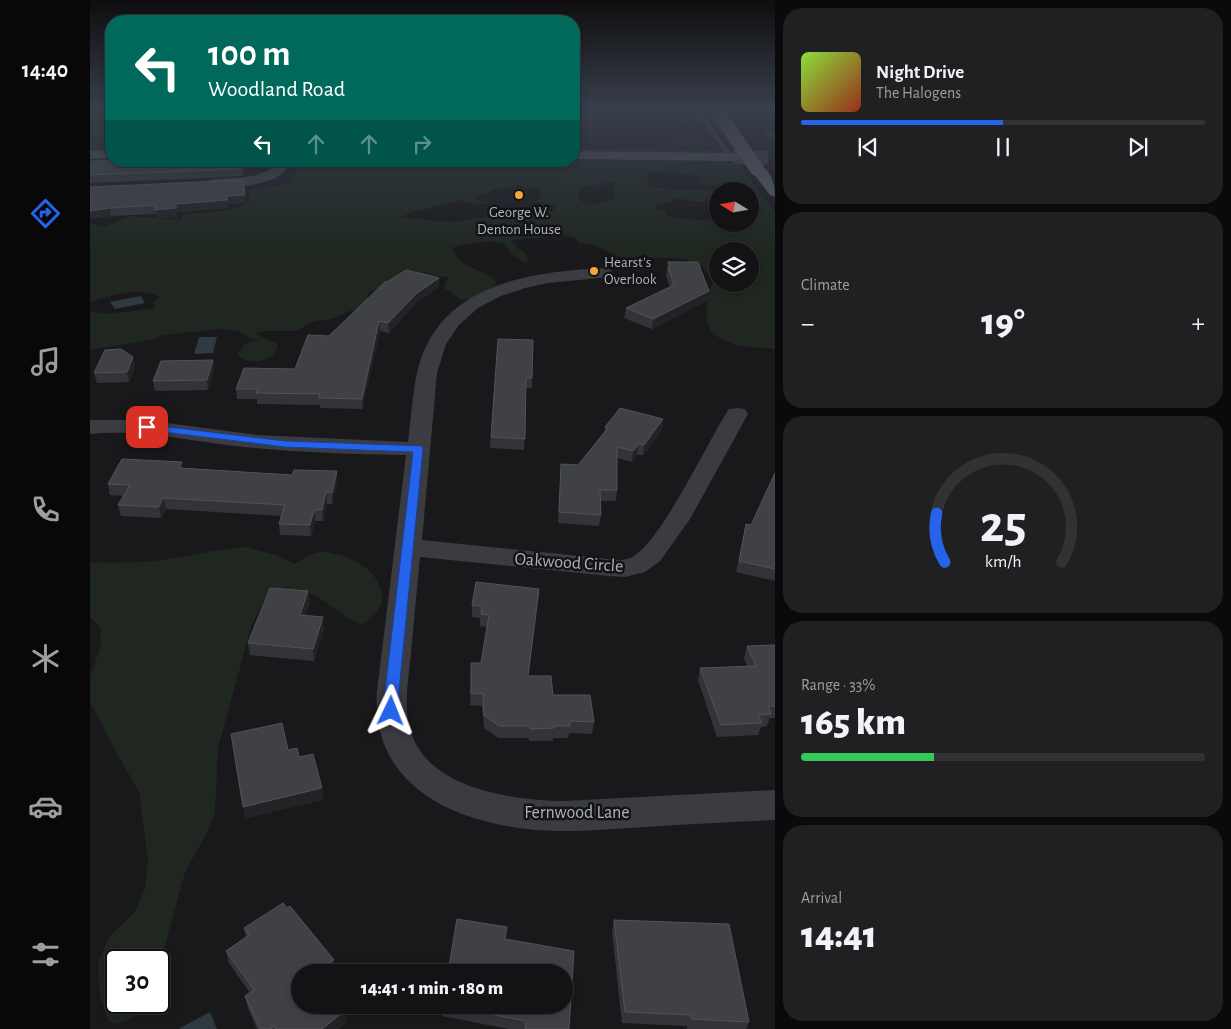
<!DOCTYPE html>
<html lang="en">
<head>
<meta charset="utf-8">
<style>
  body { margin:0; font-family:"Alegreya Sans",sans-serif; background:#202022; color:#f1f3f6; height:100vh; display:flex; flex-direction:column; font-size:19px; white-space:nowrap }
  * { box-sizing:border-box; margin:0 }
  p { font-size:16px; color:#9d9ea0 }
  .icon { flex:none; width:28px; height:28px; fill:none; stroke:currentColor; stroke-width:2; stroke-linecap:round; stroke-linejoin:round }
  .map { position:relative; flex:1; overflow:hidden }
  .side { display:flex; flex-direction:column; gap:8px; padding:8px; background:#0a0a0c; width:456px }
  .side>* { flex:none }
  .top-card { position:absolute; left:15px; top:15px; width:475px; height:152px; border-radius:20px; box-shadow:0 2px 8px #0003,0 0 0 1px #323234; background:#00695c; color:#fff; overflow:hidden }
  .needle { width:32px; rotate:281deg }
  .tools { position:absolute; left:619px; top:182px; display:grid; gap:10px }
  .tools a { display:grid; place-items:center; width:50px; height:50px; border-radius:50%; background:#131315; box-shadow:0 2px 8px #0003,0 0 0 1px #323234; font-size:25px }
  .speed { position:absolute; left:15px; top:949px; display:flex; gap:10px; font-size:25px; font-weight:700; text-align:center }
  .speed>* { display:grid; place-content:center; width:65px; height:65px; border-radius:50%; background:#131315; box-shadow:0 2px 8px #0003,0 0 0 1px #323234; line-height:1 }
  .speed .limit { border:2px solid #111; border-radius:8px; background:#fff; color:#111 }
  .pin { position:absolute; display:grid; place-items:center; width:42px; height:42px; color:#fff; margin:-21px; border-radius:10px; box-shadow:0 2px 8px #0006 }
  .me { position:absolute; width:55px; margin:-28px; rotate:2deg; stroke-linejoin:round; filter:drop-shadow(0 0 4px #0008) }
  .turn { display:flex; align-items:center; gap:18px; height:105px; padding:0 20px; font-size:22px }
  .turn .icon { width:65px; height:65px; stroke-width:2.5 }
  .turn b { display:block; font-size:35px; line-height:42px }
  .lanes { display:flex; align-items:center; height:48px; padding:0 20px; background:#0003; justify-content:center; gap:25px; direction:ltr }
  .lanes .off { opacity:.35 }
  .big { font-size:38px; font-weight:800; line-height:1.1 }
  .side .tile { flex:1; display:flex; flex-direction:column; justify-content:center; gap:8px; min-width:0; padding:0 18px; border-radius:20px; background:#202022 }
  .side .dial { align-items:center; gap:0 }
  .dial svg { height:130px; overflow:visible; fill:none; stroke:#323234; stroke-width:7; stroke-linecap:round; text-anchor:middle }
  .dial text { fill:#f1f3f6; stroke:none }
  .song { display:flex; align-items:center; gap:15px }
  .cover { width:60px; height:60px; border-radius:8px; background:linear-gradient(135deg,hsl(90 70% 55%),hsl(10 70% 35%)) }
  .played { height:5px; border-radius:2px; background:linear-gradient(90deg,#2563eb 50%,#323234 50%) }
  .keys { display:flex; justify-content:space-around; direction:ltr }
  .heat { display:flex; justify-content:space-between; align-items:center; font-size:28px; direction:ltr }
  .charge { height:8px; border-radius:4px; background:linear-gradient(90deg,#34c759 33%,#323234 0) }
  .trip { position:absolute; left:201px; top:964px; width:282px; height:50px; border-radius:25px; background:#131315; box-shadow:0 2px 8px #0003,0 0 0 1px #323234; font-weight:800; line-height:50px; text-align:center }
  main { display:flex; flex:1; min-height:0 }
  .menu { display:flex; flex-direction:column; width:90px; justify-content:space-around; align-items:center; background:#080808; color:#9d9ea0 }
  .menu .icon { width:35px; height:35px }
  .menu .selected { color:#2563eb }
  .menu b { font-size:22px; color:#f1f3f6 }
  .map>svg:first-child { display:block }
  .green { fill:#1f2720; fill-rule:evenodd }
  .water { fill:#2f3a40 }
  .lines { fill:none; stroke-linecap:round; stroke-linejoin:round }
  .secondary-tunnel { stroke:#36383c; stroke-width:14; stroke-dasharray:14 7; stroke-linecap:butt }
  .service { fill:#3a3c41; fill-rule:evenodd }
  .minor { fill:#3a3c41; fill-rule:evenodd }
  .secondary { fill:#484b51; fill-rule:evenodd }
  .primary { fill:#565960; fill-rule:evenodd }
  .primary-bridge { stroke:#565960; stroke-width:14 }
  .wall { fill:#323437 }
  .shaded-wall { fill:#232326 }
  .building { fill:#3f4145; stroke:#505358 }
  .route { fill:#2563eb; stroke:#184099 }
  .poi-dot { fill:#f4a639; stroke:#141417; stroke-width:2 }
  .labels { text-anchor:middle; stroke-width:5; stroke-linejoin:round; paint-order:stroke }
  .far-poi-label { font-size:15px; fill:#acb2bb; stroke:#141417 }
  .street-label { font-size:18px; fill:#acb2bb; stroke:#141417 }
</style>
</head>
<body>
<main>
<nav class="menu">
<b>14:40</b>
<svg class="icon selected" aria-label="directions" viewBox="0 0 24 24"><path d="M12 3l9 9-9 9-9-9zM9 14v-3h6M13 9l2 2-2 2"/></svg>
<svg class="icon" aria-label="music" viewBox="0 0 24 24"><path d="M9 18V5l10-2v13"/><circle cx="6" cy="18" r="3"/><circle cx="16" cy="16" r="3"/></svg>
<svg class="icon" aria-label="phone" viewBox="0 0 24 24"><path d="M5 4h4l2 5-3 2q2 4 5 5l2-3 5 2v4C11 20 4 13 5 4z"/></svg>
<svg class="icon" aria-label="climate" viewBox="0 0 24 24"><path d="M12 3v18M4 7l16 10M4 17L20 7"/></svg>
<svg class="icon" aria-label="car" viewBox="0 0 24 24"><path d="M5 17H2v-5l4-1 3-4h7l3 4 3 1v5h-3M9 17h6M6 11h13"/><circle cx="7" cy="17" r="2"/><circle cx="17" cy="17" r="2"/></svg>
<svg class="icon" aria-label="filters" viewBox="0 0 24 24"><path d="M4 7h16M4 17h16"/><circle cx="9" cy="7" r="2"/><circle cx="15" cy="17" r="2"/></svg>
</nav>
<div class="map">
<svg width="685" height="1029" viewBox="0 0 685 1029">
  <rect width="100%" height="100%" fill="#19191c"/>
  <g class="green">
    <polygon points="0,107 21,107 21,154 0,155"/>
    <path d="M484,107H561L577,111L574,114C584,118 590,114 599,122L595,125L584,126L493,127L494,148L638,149L685,213V349L649,346L628,337L621,331L617,322V302L613,297L623,283C617,278 618,270 610,265C591,253 557,261 534,258C522,256 515,248 503,245C498,243 493,244 488,243L487,239L476,235L423,240L422,242L437,255L438,264C432,261 426,258 421,253C418,250 417,246 414,244C405,239 371,243 363,248C366,268 396,268 407,283C400,292 381,304 368,298C364,295 360,291 355,289L354,285L359,277L341,276L293,287L278,293V298L285,301L271,309L260,311L241,319L225,321L205,331H176L164,333L187,344C189,361 154,368 147,353L154,345L167,339L160,338L148,331L132,329L73,335L60,340L0,350V312L18,314L66,308L62,302L70,297C51,286 19,296 0,302V223L13,227L40,216L91,220L94,214C109,214 147,211 159,202V190L200,183L213,161H484ZM560,172L599,174L617,178L610,182C622,189 631,182 643,181L648,188L634,191L566,188L557,184L558,173ZM521,181L527,183L523,188L525,196C517,204 499,206 489,200V192L492,186L511,185ZM427,185L448,189L453,195L446,201L465,206L463,211L448,215L404,216L359,222L310,217L323,212L372,200L378,203L401,204L386,199V196L400,192L401,190ZM628,191H660V201L668,216L660,220V224H628L627,220L590,219L576,215L574,210L566,208L568,205L582,202L583,198L609,202L627,199ZM628,251H660V284H628Z"/>
    <polygon points="641,107 685,107 685,124 678,125 684,133 674,132 657,110 643,110"/>
    <polygon points="599,139 624,141 625,144 616,147 606,147 545,142 569,140 581,143 581,140"/>
    <path d="M156,547L189,556L204,564C212,560 220,554 229,552C233,551 240,553 244,554C280,559 315,599 273,624C247,618 230,588 202,591C193,592 184,596 175,599L162,624L128,748L125,812L119,829L95,872L69,968V960H26V1002L56,1003C52,1015 37,1022 25,1024L18,1020L10,996L8,963L19,937L44,913L55,889L58,860L49,792L25,750L0,702V677L11,645L10,627L0,617V562C26,563 53,563 78,559C104,555 129,549 156,547Z"/>
  </g>
  <g class="water">
    <polygon points="51,296 55,303 25,309 20,302"/>
    <polygon points="109,337 127,337 123,353 104,354"/>
    <polygon points="120,1012 127,1029 90,1029 90,1028"/>
  </g>
  <g class="lines">
    <polyline class="secondary-tunnel" points="643,157 685,158"/>
    <g class="service">
      <polygon points="602,107 608,107 643,157 642,158 638,158"/>
      <polygon points="677,133 685,133 685,137 675,136"/>
    </g>
    <g class="minor">
      <path d="M189,161H202C198,168 193,174 185,178C174,184 122,195 113,184C123,172 168,187 189,161Z"/>
      <path d="M514,268L520,269L522,273L520,277L458,283L435,288L411,296L388,308L369,325L356,344L347,373L332,540L509,558C518,559 531,562 540,558C570,546 618,440 639,409L647,408L655,409L658,414L600,519L570,561L555,572L535,577L519,576L330,557C327,588 324,620 321,652C319,678 312,709 322,735C342,790 424,800 474,801L685,790V820C642,822 599,824 556,827C520,829 483,833 446,830C365,823 280,786 287,691L316,455C259,454 202,452 144,446C96,440 49,429 0,434V420H54L168,435L318,442C321,419 322,396 327,373C347,284 438,272 514,268Z"/>
    </g>
    <g class="secondary">
      <polygon points="21,150 21,158 0,159 0,151"/>
      <polygon points="484,151 643,153 648,154 650,157 648,160 643,161 484,159"/>
    </g>
    <path class="primary" d="M667,165C681,168 685,184 685,197L680,195L660,169L662,166Z"/>
    <polyline class="primary-bridge" points="624,107 667,169"/>
  </g>
  <g class="wall">
    <polygon points="0,163 158,163 152,176 0,183"/>
    <polygon points="0,187 156,203 138,204 138,208 87,212 87,217 67,218 66,214 21,216 0,219"/>
    <polygon points="578,262 617,301 562,329 534,318 536,308 580,287 576,276"/>
    <polygon points="349,278 349,287 327,302 299,333 290,331 272,409 230,408 230,405 167,404 167,399 147,399 146,389 205,369 297,282"/>
    <polygon points="408,339 442,378 442,388 436,388 434,450 400,448"/>
    <polygon points="43,357 45,367 39,382 7,383 4,373"/>
    <polygon points="123,360 124,370 118,390 65,391 63,381"/>
    <polygon points="573,419 572,430 553,455 547,455 542,462 527,458 527,490 526,501 511,501 511,515 509,526 468,523 471,464 488,465 514,433 515,427"/>
    <polygon points="92,462 93,468 202,475 247,471 247,482 242,504 237,504 233,521 225,521 221,536 190,535 189,524 191,516 76,509 71,518 31,516 28,505 33,496 20,495 18,484"/>
    <polygon points="685,473 685,581 646,572 656,524 661,525"/>
    <polygon points="449,589 438,676 463,695 504,722 502,734 479,733 478,738 463,738 463,741 439,741 439,738 408,738 394,728 392,706 380,705 381,663 391,663 397,627 390,626 390,618 382,617 382,605"/>
    <polygon points="220,603 215,616 234,629 224,661 160,655 158,643"/>
    <polygon points="685,645 685,718 680,718 677,726 671,727 668,735 627,737 608,680 610,668 657,666 654,658 657,646"/>
    <polygon points="524,920 659,1022 656,1029 597,1029 597,1026 532,1023 522,932"/>
    <polygon points="154,928 244,960 245,972 210,972 257,1022 248,1029 167,1029 158,1008 155,996 160,993 139,963 136,951 156,937"/>
    <polygon points="416,939 479,1029 419,1029 352,1016 352,1005"/>
  </g>
  <g class="shaded-wall">
    <polygon points="154,161 157,161 158,163 152,176 151,169"/>
    <polygon points="155,195 156,203 138,204 138,208 87,212 87,217 67,218 65,210 86,204 137,196"/>
    <polygon points="20,208 21,216 0,219 0,211"/>
    <polygon points="349,278 349,287 327,302 299,333 298,323 327,293"/>
    <polygon points="619,291 617,301 562,329 563,319"/>
    <polygon points="289,321 290,331 272,409 272,399"/>
    <polygon points="43,357 45,367 39,382 37,372"/>
    <polygon points="123,360 124,370 118,390 117,380"/>
    <polygon points="573,419 572,430 553,455 554,445"/>
    <polygon points="549,444 547,455 542,462 543,451"/>
    <polygon points="92,462 94,473 89,468"/>
    <polygon points="247,471 247,482 242,504 242,493"/>
    <polygon points="236,492 237,504 233,521 232,510"/>
    <polygon points="73,498 76,509 71,518 69,507"/>
    <polygon points="224,510 225,521 221,536 220,525"/>
    <polygon points="449,589 448,600 437,688 438,676"/>
    <polygon points="218,591 220,603 211,627 210,615"/>
    <polygon points="233,617 234,629 224,661 223,649"/>
    <polygon points="232,788 233,800 155,819 153,807"/>
    <polygon points="244,960 245,972 226,972"/>
    <polygon points="256,1010 257,1022 248,1029 232,1029"/>
  </g>
  <g class="building">
    <polygon points="21,160 21,161 154,161 151,169 0,175 0,163 2,161"/>
    <polygon points="153,180 155,195 137,196 137,200 86,204 86,208 65,210 65,205 20,208 0,211 0,187"/>
    <polygon points="578,262 608,262 619,291 563,319 536,308 584,285 578,267 580,267"/>
    <polygon points="316,270 349,278 327,293 298,323 289,321 272,399 229,398 230,394 166,393 168,389 146,389 154,368 205,369 218,335 239,336 295,282 297,282"/>
    <polygon points="408,339 443,340 442,378 436,378 435,439 401,437"/>
    <polygon points="31,349 43,357 37,372 4,373 15,350"/>
    <polygon points="123,360 117,380 63,381 71,361"/>
    <polygon points="530,408 573,419 554,445 549,444 543,451 527,447 527,490 510,490 511,515 469,512 471,464 488,465 518,428 515,427"/>
    <polygon points="32,459 92,462 89,468 202,475 204,470 247,471 242,493 236,492 232,510 224,510 220,525 189,524 195,505 73,498 69,507 28,505 40,485 18,484"/>
    <polygon points="685,473 685,569 649,561 656,524 661,525"/>
    <polygon points="386,582 449,589 438,676 461,676 463,695 500,695 504,722 480,721 480,726 464,726 464,728 440,729 440,726 409,726 394,715 393,694 381,693 381,663 391,663 399,615 391,614 392,606 382,605"/>
    <polygon points="180,588 218,591 210,615 233,617 223,649 158,643"/>
    <polygon points="685,645 685,706 678,706 681,714 668,715 672,723 631,725 610,668 666,666 657,646"/>
    <polygon points="192,723 198,750 207,748 209,757 223,754 232,788 153,807 141,734"/>
    <polygon points="193,903 197,908 200,906 244,960 226,972 210,972 210,1005 252,1005 256,1010 232,1029 186,1029 184,1026 181,1029 170,1029 155,996 164,990 136,951 159,935 154,928"/>
    <polygon points="367,919 417,927 415,939 484,951 479,1029 435,1029 436,1021 353,1005 475,1005 475,972 358,972"/>
    <polygon points="524,920 639,924 659,1022 601,1019 601,1015 535,1012"/>
  </g>
  <linearGradient id="sky" x2="0" y2="1"><stop stop-color="#0e0e0f"/><stop offset="0.43" stop-color="#383e4b"/><stop offset="1" stop-color="#383e4b" stop-opacity="0"/></linearGradient>
  <rect width="685" height="251" fill="url(#sky)"/>
  <polygon class="route" points="53,424 195,441 332,446 333,449 309,691 309,711 306,715 301,717 296,715 294,711 295,691 323,452 195,447 57,430 53,429"/>
  <g class="poi-dot">
    <circle cx="429" cy="195" r="5"/>
    <circle cx="504" cy="271" r="5"/>
  </g>
  <g class="labels">
    <g class="far-poi-label">
      <text x="429" y="217">George W.<tspan x="429" dy="17">Denton House</tspan></text>
      <text x="514" y="267" text-anchor="start">Hearst's<tspan x="514" dy="17">Overlook</tspan></text>
    </g>
    <g class="street-label">
      <text transform="translate(479 562) rotate(4)" y="6">Oakwood Circle</text>
      <text x="487" y="818">Fernwood Lane</text>
    </g>
  </g>
</svg>
<div class="tools">
<a><svg class="needle" viewBox="-14 -14 28 28"><path d="M0-13l5 13h-10z" fill="#e53935"/><path d="M0 13l5-13h-10z" fill="#9d9ea0"/></svg></a>
<a><svg class="icon" aria-label="layers" viewBox="0 0 24 24"><path d="M12 4l9 5-9 5-9-5zM3 14l9 5 9-5"/></svg></a>
</div>
<div class="speed"><div class="limit">30</div></div>
<div class="pin" style="left:57px;top:427px;background:#d93025"><svg class="icon" aria-label="arrive" viewBox="0 0 24 24"><path d="M6 21V4h12l-3 4 3 4H6"/></svg></div>
<svg class="me" style="left:301px;top:711px" viewBox="-20 -20 40 40"><path d="M0-17L14 15 0 8-14 15z" fill="#2563eb" stroke="#fff" stroke-width="4"/></svg>
<div class="trip">14:41 · 1 min · 180 m</div>
<div class="top-card">
<div class="turn"><svg class="icon" aria-label="left" viewBox="0 0 24 24"><path d="M17 20v-9H6M10 6l-5 5 5 5"/></svg><div><b>100 m</b>Woodland Road</div></div>
<div class="lanes"><svg class="icon" aria-label="left" viewBox="0 0 24 24"><path d="M17 20v-9H6M10 6l-5 5 5 5"/></svg><svg class="icon off" aria-label="ahead" viewBox="0 0 24 24"><path d="M12 20V5M6 11l6-6 6 6"/></svg><svg class="icon off" aria-label="ahead" viewBox="0 0 24 24"><path d="M12 20V5M6 11l6-6 6 6"/></svg><svg class="icon off" aria-label="right" viewBox="0 0 24 24"><path d="M7 20v-9h11M14 6l5 5-5 5"/></svg></div>
</div>
</div>
<section class="side">
<div class="tile">
<div class="song"><i class="cover"></i><div><b>Night Drive</b><p>The Halogens</p></div></div>
<div class="played"></div>
<div class="keys"><svg class="icon" aria-label="previous" viewBox="0 0 24 24"><path d="M18 5L8 12l10 7zM5 5v14"/></svg><svg class="icon" aria-label="pause" viewBox="0 0 24 24"><path d="M8 5v14M16 5v14"/></svg><svg class="icon" aria-label="next" viewBox="0 0 24 24"><path d="M6 5l10 7-10 7zM19 5v14"/></svg></div>
</div>
<div class="tile"><p>Climate</p>
<div class="heat"><a>−</a><b class="big">19°</b><a>+</a></div>
</div>
<div class="tile dial"><svg viewBox="0 0 100 80">
<path d="M14 69A42 42 0 1 1 86 69"/>
<path d="M14 69A42 42 0 0 1 9 39" stroke="#2563eb"/>
<text x="50" y="56" font-size="32" font-weight="700">25</text>
<text x="50" y="72" font-size="11">km/h</text>
</svg></div>
<div class="tile"><p>Range · 33%</p><b class="big">165 km</b><div class="charge"></div></div>
<div class="tile"><p>Arrival</p><b class="big">14:41</b></div>
</section>
</main>
</body>
</html>
